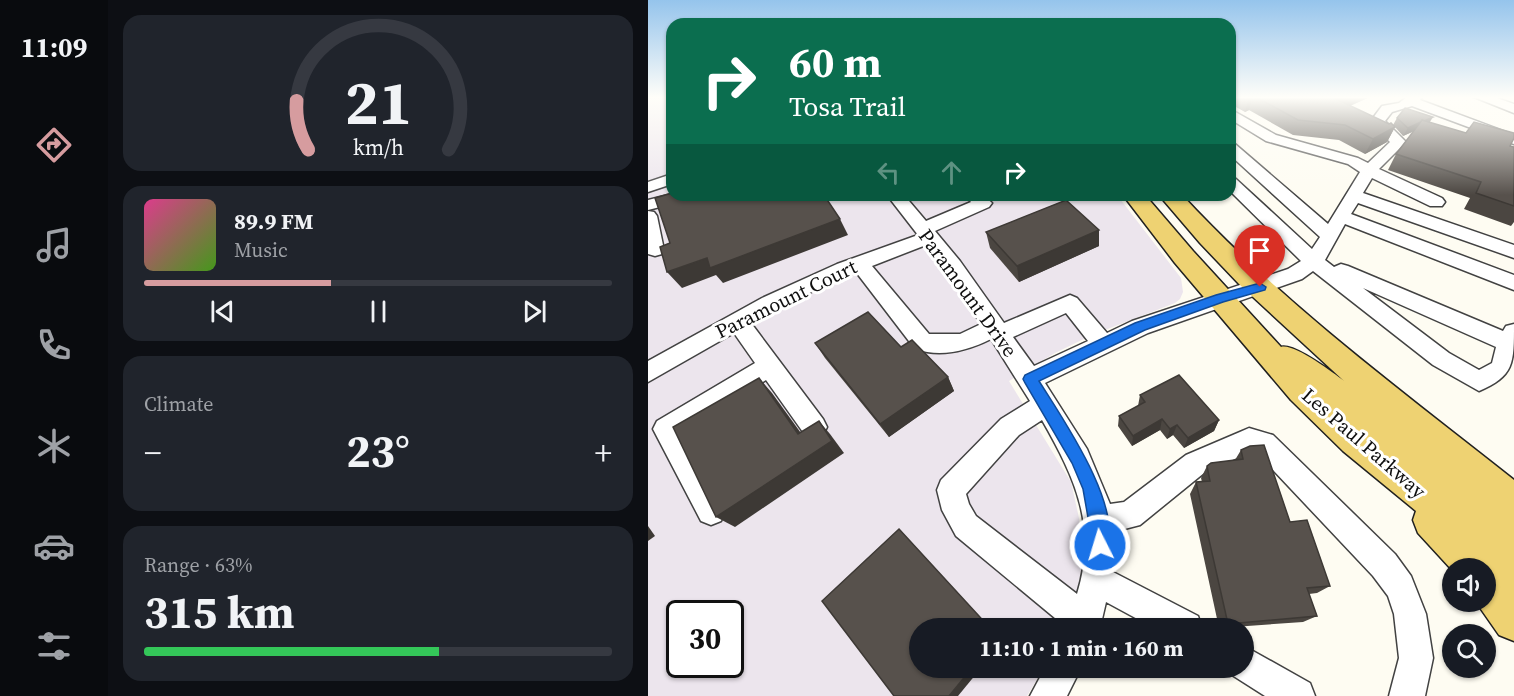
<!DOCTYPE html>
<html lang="en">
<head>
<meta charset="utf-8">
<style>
  body { margin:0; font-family:"Source Serif 4",serif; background:#20242c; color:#f1f3f6; height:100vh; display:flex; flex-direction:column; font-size:22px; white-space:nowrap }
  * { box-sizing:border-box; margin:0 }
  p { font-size:20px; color:#9ea1a6 }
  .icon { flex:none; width:33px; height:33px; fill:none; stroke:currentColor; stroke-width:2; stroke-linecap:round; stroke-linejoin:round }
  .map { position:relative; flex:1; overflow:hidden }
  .panel { display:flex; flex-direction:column; gap:15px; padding:15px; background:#0d0f14; width:540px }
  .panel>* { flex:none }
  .hud { position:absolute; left:18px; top:18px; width:570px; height:183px; border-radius:18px; box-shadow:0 2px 4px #0004; background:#0b6e4f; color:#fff; overflow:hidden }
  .fabs { position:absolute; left:794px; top:558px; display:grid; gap:12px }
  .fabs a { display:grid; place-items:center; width:54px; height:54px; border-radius:50%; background:#171b24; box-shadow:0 2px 4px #0004; font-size:30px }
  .speed { position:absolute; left:18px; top:600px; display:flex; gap:12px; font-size:30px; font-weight:700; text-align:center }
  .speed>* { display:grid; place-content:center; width:78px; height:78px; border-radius:50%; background:#171b24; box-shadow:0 2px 4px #0004; line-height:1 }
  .speed .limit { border:3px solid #111; border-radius:9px; background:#fff; color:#111 }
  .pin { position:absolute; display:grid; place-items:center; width:51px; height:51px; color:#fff; margin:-62px -26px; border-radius:50% 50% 50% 0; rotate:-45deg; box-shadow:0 0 6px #0007 }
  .pin .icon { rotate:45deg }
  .me { position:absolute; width:66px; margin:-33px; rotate:355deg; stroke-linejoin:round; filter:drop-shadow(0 0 4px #0008) }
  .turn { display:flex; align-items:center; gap:21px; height:126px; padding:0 24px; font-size:27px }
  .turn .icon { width:78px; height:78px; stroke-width:2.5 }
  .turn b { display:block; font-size:42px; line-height:51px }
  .lanes { display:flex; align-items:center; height:57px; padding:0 24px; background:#0003; justify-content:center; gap:30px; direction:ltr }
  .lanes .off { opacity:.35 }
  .big { font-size:45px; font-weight:700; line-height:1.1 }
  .panel .card { flex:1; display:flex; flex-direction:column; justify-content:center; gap:9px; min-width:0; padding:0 21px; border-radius:18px; background:#20242c }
  .panel .dial { align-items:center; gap:0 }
  .dial svg { height:156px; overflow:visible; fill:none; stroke:#363941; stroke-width:7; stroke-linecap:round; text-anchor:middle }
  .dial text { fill:#f1f3f6; stroke:none }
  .song { display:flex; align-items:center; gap:18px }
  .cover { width:72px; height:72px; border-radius:9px; background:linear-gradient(135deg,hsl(330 70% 55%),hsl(100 70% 35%)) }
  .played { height:6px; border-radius:3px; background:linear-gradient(90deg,#d69c9f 40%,#363941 40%) }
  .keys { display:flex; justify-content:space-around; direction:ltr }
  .heat { display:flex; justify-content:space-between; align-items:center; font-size:33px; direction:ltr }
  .charge { height:9px; border-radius:4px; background:linear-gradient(90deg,#34c759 63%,#363941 0) }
  .trip { position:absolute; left:261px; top:618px; width:345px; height:60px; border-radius:30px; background:#171b24; box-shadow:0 2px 4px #0004; font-weight:700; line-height:60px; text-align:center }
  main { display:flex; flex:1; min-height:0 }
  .tab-bar { display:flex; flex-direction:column; width:108px; justify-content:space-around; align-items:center; background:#090b0e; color:#9ea1a6 }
  .tab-bar .icon { width:42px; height:42px }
  .tab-bar .on { color:#d69c9f }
  .tab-bar b { font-size:27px; color:#f1f3f6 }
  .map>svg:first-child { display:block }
  .industrial { fill:#ece5ed; fill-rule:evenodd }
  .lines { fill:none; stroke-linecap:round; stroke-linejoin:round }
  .minor-casing { stroke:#424242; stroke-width:3 }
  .major-casing { stroke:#202020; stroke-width:3 }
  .minor { fill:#fff; fill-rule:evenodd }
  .major { fill:#eed272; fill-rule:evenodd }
  .wall { fill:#4b4641 }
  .shaded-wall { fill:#3d3935 }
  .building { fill:#57514c; stroke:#3d3935; stroke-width:1.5 }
  .route { fill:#1a73e8; stroke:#114b97; stroke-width:1.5 }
  .labels { text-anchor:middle; stroke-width:6; stroke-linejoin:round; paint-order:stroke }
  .street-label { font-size:20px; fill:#0f0f0f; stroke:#fff }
</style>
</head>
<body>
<main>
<nav class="tab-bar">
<b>11:09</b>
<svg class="icon on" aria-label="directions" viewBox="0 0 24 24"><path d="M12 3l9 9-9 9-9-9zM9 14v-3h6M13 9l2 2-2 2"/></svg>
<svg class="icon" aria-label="music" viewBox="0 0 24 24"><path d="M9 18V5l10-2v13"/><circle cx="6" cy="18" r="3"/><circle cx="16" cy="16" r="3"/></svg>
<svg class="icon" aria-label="phone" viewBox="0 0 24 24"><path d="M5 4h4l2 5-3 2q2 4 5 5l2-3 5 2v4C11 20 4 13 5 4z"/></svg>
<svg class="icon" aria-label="climate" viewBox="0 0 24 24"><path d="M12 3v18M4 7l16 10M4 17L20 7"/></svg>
<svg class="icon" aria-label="car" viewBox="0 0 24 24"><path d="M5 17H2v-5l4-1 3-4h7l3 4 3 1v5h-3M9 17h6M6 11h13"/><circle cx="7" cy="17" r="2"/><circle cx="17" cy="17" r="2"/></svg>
<svg class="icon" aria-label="filters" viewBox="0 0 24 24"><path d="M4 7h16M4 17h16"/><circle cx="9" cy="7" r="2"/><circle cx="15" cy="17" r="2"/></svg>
</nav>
<section class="panel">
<div class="card dial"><svg viewBox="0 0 100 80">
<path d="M14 69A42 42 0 1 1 86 69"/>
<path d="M14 69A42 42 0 0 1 8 44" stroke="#d69c9f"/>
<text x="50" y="56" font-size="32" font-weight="700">21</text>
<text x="50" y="72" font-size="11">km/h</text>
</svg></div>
<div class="card">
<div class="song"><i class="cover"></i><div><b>89.9 FM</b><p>Music</p></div></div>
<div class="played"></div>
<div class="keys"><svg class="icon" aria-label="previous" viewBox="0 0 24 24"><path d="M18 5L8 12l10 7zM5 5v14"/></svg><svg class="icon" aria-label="pause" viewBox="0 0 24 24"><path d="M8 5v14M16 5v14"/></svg><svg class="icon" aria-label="next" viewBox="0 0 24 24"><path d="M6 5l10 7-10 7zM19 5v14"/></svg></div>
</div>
<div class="card"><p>Climate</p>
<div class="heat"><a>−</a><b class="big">23°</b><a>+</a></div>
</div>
<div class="card"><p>Range · 63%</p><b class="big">315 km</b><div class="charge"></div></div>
</section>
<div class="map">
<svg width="866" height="696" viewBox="0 0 866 696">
  <rect width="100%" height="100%" fill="#fefcf2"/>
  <path class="industrial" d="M0,97H24V195H469L533,278L535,292L532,299L527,303L444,335L407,353L361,381L423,482L431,518L435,558L428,601L417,628H272V668H396L379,696H0ZM32,614H82V664H32Z"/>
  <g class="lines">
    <defs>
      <g id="minor">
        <path d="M759,97H774L772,100L866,135V144L764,106L744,112L737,121L758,142L731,169L794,198L797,202L794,206H782L724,178L715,193L866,245V258L710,203L703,214L866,275V290L697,224L677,260L686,267L693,264L700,266L855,331L858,326L866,324C866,364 866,376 831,391L785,365L665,271L654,279L500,333L397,383L439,449L462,504L476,502L538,455L592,432L601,428L625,435L747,554L763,576L778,614L785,658L777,696H741L751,658L746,614L740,596L725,576L609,453L602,452L556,473L492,525L465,532V572L550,616L554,628H506L458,602L452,628H419L308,536L294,510L289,490L293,480L353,419L382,401L343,339C319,351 293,358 267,349L208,272L128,308L103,323L175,419L179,427L175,435L166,438L157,435L118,380L34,433L77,511L73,521L63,525L53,521L5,429L9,421L107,363L86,333L0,382V361L114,298L189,264L270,235L239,195H256L278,221L323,202L317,195H335L344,203L341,207L287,231L312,261L356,323L422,295L429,298L459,333L484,321L640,269L653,261L582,191V177L588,179L664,249L672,237L582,155V142L587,144L680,224L712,172L700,164L618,141L582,119V109L628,135L710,158L720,163L742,142L722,122L734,106L751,103ZM278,245L298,271L333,324L312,334H281L224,266ZM715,288L848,347L844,363L831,370L801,353ZM418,313L440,341L386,366L365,337ZM394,420C427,478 450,526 429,594L328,516L321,504L318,494L371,435Z"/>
        <polygon points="826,97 846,97 866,104 866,113"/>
        <polygon points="24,174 24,184 0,192 0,182"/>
        <polygon points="24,194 46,195 44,199 0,210 0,200"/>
        <polygon points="0,211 6,212 9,216 16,250 14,254 7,256 0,254"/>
        <polygon points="596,646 662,683 667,696 617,696 584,675 581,668 596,668"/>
        <polygon points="397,668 433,668 419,696 382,696"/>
      </g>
      <path id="major" d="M475,195H497L545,251L633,347C646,343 684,372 696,381L592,285L552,243L511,195H534C634,303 751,389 866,480V641L851,635L828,602H837V568H804V570L770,533L765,520L768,511L695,451L643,400L527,263Z"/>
    </defs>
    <use href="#minor" class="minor-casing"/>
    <use href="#major" class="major-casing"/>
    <use href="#minor" class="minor"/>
    <use href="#major" class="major"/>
  </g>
  <g class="wall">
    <polygon points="587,97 722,97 702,106 741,124 745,125 749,118 782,123 866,147 866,222 863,226 816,209 822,198 740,170 748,154 766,131 755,136 747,127 739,142 717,154 691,140 645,135 601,110 597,112 588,107"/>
    <polygon points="451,230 451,246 371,282 342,248 338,232"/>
    <polygon points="167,343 253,347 300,377 306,391 241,437 177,358"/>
    <polygon points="492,395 571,420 566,431 536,448 525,435 519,439 512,430 484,446 470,426 471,416 490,406"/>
    <polygon points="593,450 642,522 682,586 669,593 661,594 669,616 655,622 571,628 542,494 548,482 554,482 553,478 559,466 587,460"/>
  </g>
  <g class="shaded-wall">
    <polygon points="601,97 604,97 601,110 597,112"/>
    <polygon points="692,97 722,97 682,114 688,99"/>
    <polygon points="785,117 780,125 755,136 760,128"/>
    <polygon points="747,127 739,142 717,154 725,139"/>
    <polygon points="192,219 200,235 75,283 68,275 34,288 19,272 59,258"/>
    <polygon points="451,230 451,246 371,282 369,266"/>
    <polygon points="300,377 306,391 241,437 232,424"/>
    <polygon points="111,378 124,393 163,447 150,434"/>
    <polygon points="514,419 512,430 484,446 485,436"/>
    <polygon points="571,420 566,431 536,448 540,438"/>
    <polygon points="171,421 182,434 196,453 87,527 68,517"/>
    <polygon points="529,425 525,435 519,439 522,429"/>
    <polygon points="0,526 7,536 0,541"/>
    <polygon points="324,668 333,668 310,696 301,696"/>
  </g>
  <g class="building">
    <polygon points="608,97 692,97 688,99 741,124 743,123 747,127 725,139 697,125 650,120"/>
    <polygon points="757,108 785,117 776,121 774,120 773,122 760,128 749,118"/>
    <polygon points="774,120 818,133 826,122 866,133 866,138 862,146 866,147 866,206 828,193 833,182 748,154"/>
    <polygon points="24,193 24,195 146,195 149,199 162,195 176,195 192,219 62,268 59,258 19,272 12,247 22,243 7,198"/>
    <polygon points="418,200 451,230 369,266 338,232"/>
    <polygon points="220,312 253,347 264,340 300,377 232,424 167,343"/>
    <polygon points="531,375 571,420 540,438 529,425 522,429 514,419 485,436 471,416 497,402 492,395"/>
    <polygon points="111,378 150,434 171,421 184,441 68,517 25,427"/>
    <polygon points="616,445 642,522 659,520 682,586 659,588 669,616 580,624 548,482 562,481 559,466 563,463 595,459 593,450 602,446"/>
    <polygon points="251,529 342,628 272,628 272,668 324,668 301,696 246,696 174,601"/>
  </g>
  <linearGradient id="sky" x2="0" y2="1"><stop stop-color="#95c4ec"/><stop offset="0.5" stop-color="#fffef9"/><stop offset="1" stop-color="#fffef9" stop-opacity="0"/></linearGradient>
  <rect width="866" height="195" fill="url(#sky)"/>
  <path class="route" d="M612,283L618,287L617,290L575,302L497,330L391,381C414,418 477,508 458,552L452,554L446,552L435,489L424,463L377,383L375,379L377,375L487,323L568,295Z"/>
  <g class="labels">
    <g class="street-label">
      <text transform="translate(320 293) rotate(54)" y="7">Paramount Drive</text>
      <text transform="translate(138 299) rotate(-26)" y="7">Paramount Court</text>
      <text transform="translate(716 443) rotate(41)" y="7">Les Paul Parkway</text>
    </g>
  </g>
</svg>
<div class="fabs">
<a><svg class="icon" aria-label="sound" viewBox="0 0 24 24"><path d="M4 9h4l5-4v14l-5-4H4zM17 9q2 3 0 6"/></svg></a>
<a><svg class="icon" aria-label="search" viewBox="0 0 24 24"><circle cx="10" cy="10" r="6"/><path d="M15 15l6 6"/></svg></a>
</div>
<div class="speed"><div class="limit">30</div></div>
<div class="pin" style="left:612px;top:287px;background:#d93025"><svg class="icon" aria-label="arrive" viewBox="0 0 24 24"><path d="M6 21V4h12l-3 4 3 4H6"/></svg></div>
<svg class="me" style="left:452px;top:545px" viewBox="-20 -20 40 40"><circle r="17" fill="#1a73e8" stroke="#fff" stroke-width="3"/><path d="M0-11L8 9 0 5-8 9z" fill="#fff"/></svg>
<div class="trip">11:10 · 1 min · 160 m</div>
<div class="hud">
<div class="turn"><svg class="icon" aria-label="right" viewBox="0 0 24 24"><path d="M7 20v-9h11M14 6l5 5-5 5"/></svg><div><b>60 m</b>Tosa Trail</div></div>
<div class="lanes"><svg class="icon off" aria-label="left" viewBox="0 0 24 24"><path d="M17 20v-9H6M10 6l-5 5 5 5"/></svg><svg class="icon off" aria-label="ahead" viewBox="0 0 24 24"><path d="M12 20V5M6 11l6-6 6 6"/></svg><svg class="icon" aria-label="right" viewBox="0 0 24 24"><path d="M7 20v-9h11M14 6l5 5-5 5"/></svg></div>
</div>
</div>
</main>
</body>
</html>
